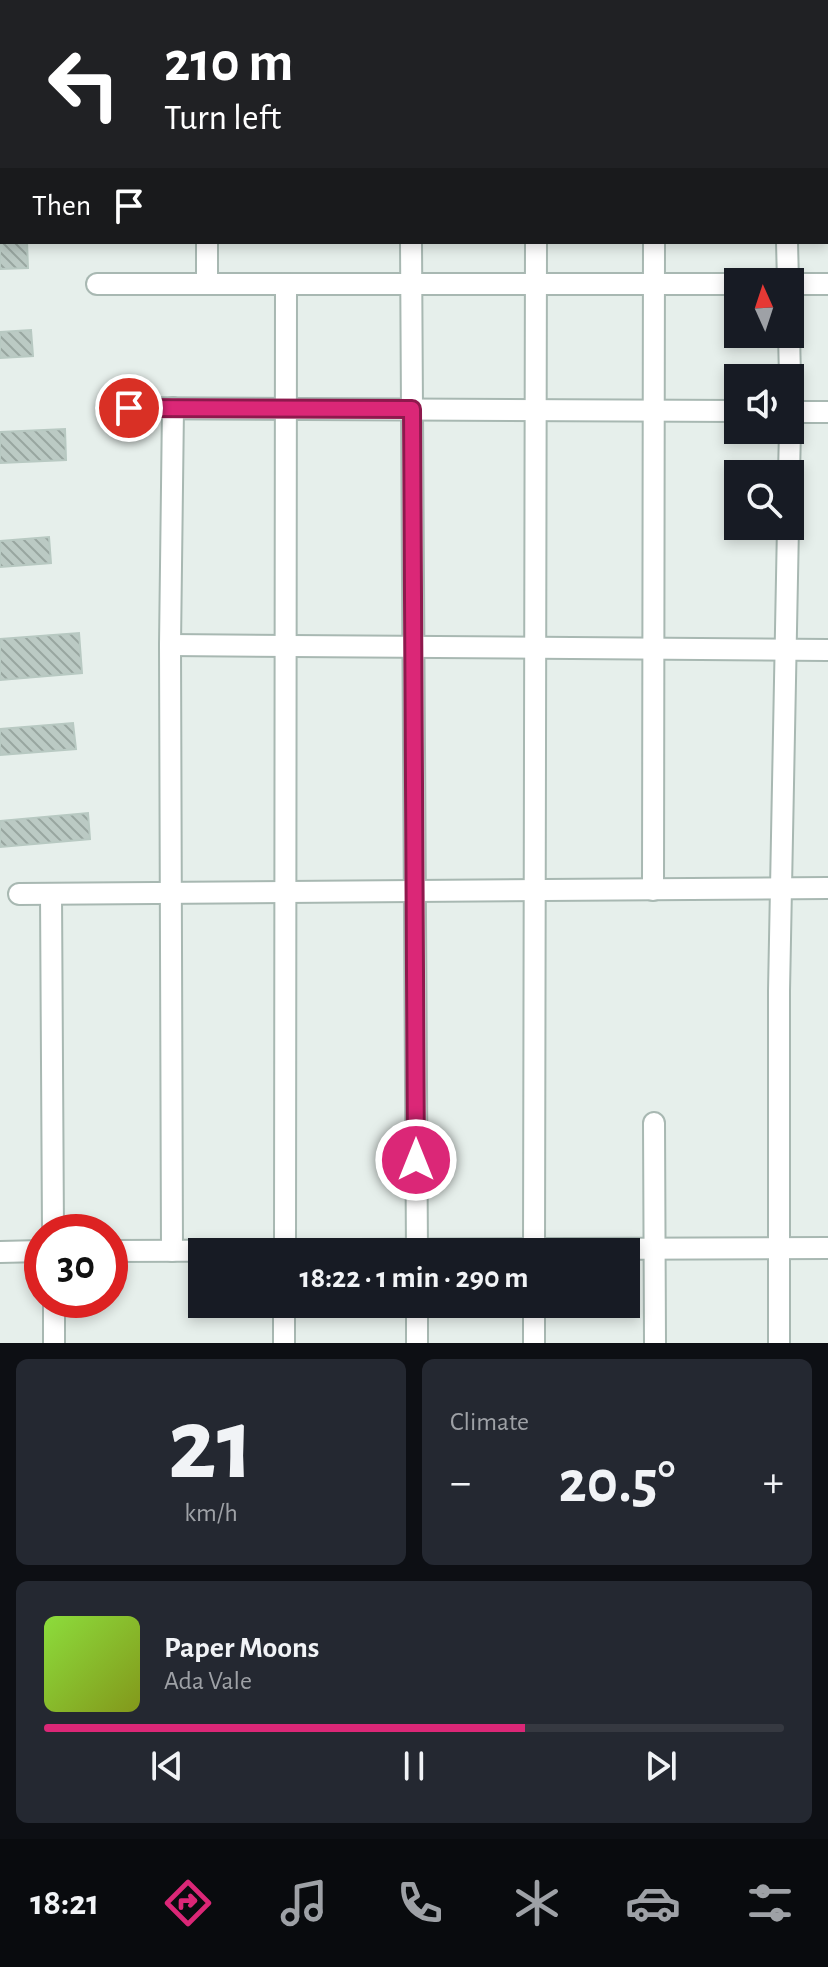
<!DOCTYPE html>
<html lang="en">
<head>
<meta charset="utf-8">
<style>
  body { margin:0; font-family:"Alegreya Sans",sans-serif; background:#242831; color:#f1f3f6; height:100vh; display:flex; flex-direction:column; font-size:30px; white-space:nowrap }
  * { box-sizing:border-box; margin:0 }
  p { font-size:26px; color:#9ea1a6 }
  .icon { flex:none; width:44px; height:44px; fill:none; stroke:currentColor; stroke-width:2; stroke-linecap:round; stroke-linejoin:round }
  .map { position:relative; height:1343px; overflow:hidden }
  .panel { display:flex; flex-direction:column; gap:16px; padding:16px; background:#0d0f14; flex:1 }
  .panel>* { flex:none }
  .top-card { position:absolute; left:0px; top:0px; width:828px; height:244px; box-shadow:0 4px 12px #0003; background:#202124; color:#fff; overflow:hidden }
  .needle { width:52px; rotate:357deg }
  .fabs { position:absolute; left:724px; top:268px; display:grid; gap:16px }
  .fabs a { display:grid; place-items:center; width:80px; height:80px; border-radius:0px; background:#171b24; box-shadow:0 4px 12px #0003; font-size:40px }
  .speed { position:absolute; left:24px; top:1214px; display:flex; gap:16px; font-size:40px; font-weight:700; text-align:center }
  .speed>* { display:grid; place-content:center; width:104px; height:104px; border-radius:50%; background:#171b24; box-shadow:0 4px 12px #0003; line-height:1 }
  .speed .limit { border:12px solid #d22; background:#fff; color:#111 }
  .pin { position:absolute; display:grid; place-items:center; width:68px; height:68px; color:#fff; margin:-34px; border:4px solid #fff; border-radius:50%; box-shadow:0 2px 8px #0007 }
  .me { position:absolute; width:88px; margin:-44px; rotate:0deg; stroke-linejoin:round; filter:drop-shadow(0 0 6px #0008) }
  .turn { display:flex; align-items:center; gap:28px; height:168px; padding:0 32px; font-size:36px }
  .turn .icon { width:104px; height:104px; stroke-width:2.5 }
  .turn b { display:block; font-size:56px; line-height:68px }
  .then { display:flex; align-items:center; height:76px; padding:0 32px; background:#0003; gap:16px; font-size:30px }
  .big { font-size:60px; font-weight:600; line-height:1.1 }
  .panel .widget { flex:1; display:flex; flex-direction:column; justify-content:center; gap:12px; min-width:0; padding:0 28px; border-radius:12px; background:#242831 }
  .panel .dial { align-items:center; gap:0 }
  .dial b { font-size:104px; line-height:1 }
  .song { display:flex; align-items:center; gap:24px }
  .cover { width:96px; height:96px; border-radius:12px; background:linear-gradient(135deg,hsl(90 70% 55%),hsl(70 70% 35%)) }
  .played { height:8px; border-radius:4px; background:linear-gradient(90deg,#db2777 65%,#363941 65%) }
  .keys { display:flex; justify-content:space-around; direction:ltr }
  .heat { display:flex; justify-content:space-between; align-items:center; font-size:44px; direction:ltr }
  .panel .tiles { flex:1; display:grid; gap:16px; grid-template-columns:1fr 1fr }
  .widget:last-child { grid-column:span 2 }
  .trip { position:absolute; left:188px; top:1238px; width:452px; height:80px; border-radius:0px; background:#171b24; box-shadow:0 4px 12px #0003; font-weight:600; line-height:80px; text-align:center }
  .menu { display:flex; height:128px; justify-content:space-around; align-items:center; background:#090b0e; color:#9ea1a6 }
  .menu .icon { width:56px; height:56px }
  .menu .on { color:#db2777 }
  .menu b { font-size:36px; color:#f1f3f6 }
  .map>svg:first-child { display:block }
  .building { fill:url(#building-back-hatch); stroke:#b8c9c2; stroke-width:2 }
  .lines { fill:none; stroke-linecap:round; stroke-linejoin:round }
  .street-casing { stroke:#a8b8b2; stroke-width:24 }
  .street { stroke:#fff; stroke-width:20 }
  .route-casing { stroke:#8e194d; stroke-width:20 }
  .route { stroke:#db2777; stroke-width:14 }
</style>
</head>
<body>
<div class="map">
<svg width="828" height="1343" viewBox="0 0 828 1343">
  <defs>
    <pattern id="building-back-hatch" width="6" height="6" patternUnits="userSpaceOnUse" patternTransform="scale(2)"><rect width="6" height="6" fill="#bbcac4"/><path d="M-1 5l2 2M0 0l6 6M5-1l2 2" fill="none" stroke="#98a6a0"/></pattern>
  </defs>
  <rect width="100%" height="100%" fill="#e6efeb"/>
  <g class="building">
    <polygon points="0,227 2,242 27,242 28,268 0,269"/>
    <polygon points="31,330 33,356 0,358 0,332"/>
    <polygon points="65,429 66,460 0,463 0,432"/>
    <polygon points="49,537 51,563 0,567 0,541"/>
    <polygon points="79,633 82,673 0,680 0,639"/>
    <polygon points="73,723 76,749 0,755 0,729"/>
    <polygon points="88,813 90,839 0,847 0,821"/>
  </g>
  <g class="lines">
    <defs>
      <g id="street">
        <polyline points="206,0 206,2"/>
        <polyline points="782,0 782,2"/>
        <polyline points="337,2 337,0"/>
        <polyline points="469,2 470,0"/>
        <polyline points="538,2 538,0"/>
        <polyline points="655,2 655,0"/>
        <polyline points="826,59 828,59"/>
        <polyline points="826,168 828,168"/>
        <polyline points="207,242 207,284"/>
        <polyline points="411,242 417,1252"/>
        <polyline points="787,242 788,282"/>
        <polyline points="97,284 738,284"/>
        <polyline points="790,284 828,284"/>
        <polyline points="789,334 790,378"/>
        <polyline points="790,390 790,412 828,412"/>
        <polyline points="107,408 738,411"/>
        <polyline points="789,474 790,430"/>
        <polyline points="170,645 828,650"/>
        <polyline points="653,890 654,242"/>
        <polyline points="19,894 828,888"/>
        <polyline points="51,894 53,1232"/>
        <polyline points="654,1123 655,1343"/>
        <polyline points="110,1251 828,1248"/>
        <polyline points="172,1251 170,645 173,408"/>
        <polyline points="0,1252 42,1251"/>
        <polyline points="285,1252 286,284"/>
        <polyline points="534,1252 536,242"/>
        <polyline points="54,1300 54,1343"/>
        <polyline points="417,1304 417,1343"/>
        <polyline points="534,1304 534,1343"/>
        <polyline points="284,1343 284,1304"/>
        <polyline points="779,1343 779,991 788,526"/>
      </g>
    </defs>
    <use href="#street" class="street-casing"/>
    <use href="#street" class="street"/>
  </g>
  <g class="lines">
    <defs>
      <polyline id="route" points="129,408 412,409 416,1160"/>
    </defs>
    <use href="#route" class="route-casing"/>
    <use href="#route" class="route"/>
  </g>
</svg>
<div class="fabs">
<a><svg class="needle" viewBox="-14 -14 28 28"><path d="M0-13l5 13h-10z" fill="#e53935"/><path d="M0 13l5-13h-10z" fill="#9ea1a6"/></svg></a>
<a><svg class="icon" aria-label="sound" viewBox="0 0 24 24"><path d="M4 9h4l5-4v14l-5-4H4zM17 9q2 3 0 6"/></svg></a>
<a><svg class="icon" aria-label="search" viewBox="0 0 24 24"><circle cx="10" cy="10" r="6"/><path d="M15 15l6 6"/></svg></a>
</div>
<div class="speed"><div class="limit">30</div></div>
<div class="pin" style="left:129px;top:408px;background:#d93025"><svg class="icon" aria-label="arrive" viewBox="0 0 24 24"><path d="M6 21V4h12l-3 4 3 4H6"/></svg></div>
<svg class="me" style="left:416px;top:1160px" viewBox="-20 -20 40 40"><circle r="17" fill="#db2777" stroke="#fff" stroke-width="3"/><path d="M0-11L8 9 0 5-8 9z" fill="#fff"/></svg>
<div class="trip">18:22 · 1 min · 290 m</div>
<div class="top-card">
<div class="turn"><svg class="icon" aria-label="left" viewBox="0 0 24 24"><path d="M17 20v-9H6M10 6l-5 5 5 5"/></svg><div><b>210 m</b>Turn left</div></div>
<div class="then">Then<svg class="icon" aria-label="arrive" viewBox="0 0 24 24"><path d="M6 21V4h12l-3 4 3 4H6"/></svg></div>
</div>
</div>
<section class="panel">
<div class="tiles">
<div class="widget dial"><b>21</b><p>km/h</p></div>
<div class="widget"><p>Climate</p>
<div class="heat"><a>−</a><b class="big">20.5°</b><a>+</a></div>
</div>
<div class="widget">
<div class="song"><i class="cover"></i><div><b>Paper Moons</b><p>Ada Vale</p></div></div>
<div class="played"></div>
<div class="keys"><svg class="icon" aria-label="previous" viewBox="0 0 24 24"><path d="M18 5L8 12l10 7zM5 5v14"/></svg><svg class="icon" aria-label="pause" viewBox="0 0 24 24"><path d="M8 5v14M16 5v14"/></svg><svg class="icon" aria-label="next" viewBox="0 0 24 24"><path d="M6 5l10 7-10 7zM19 5v14"/></svg></div>
</div>
</div>
</section>
<nav class="menu">
<b>18:21</b>
<svg class="icon on" aria-label="directions" viewBox="0 0 24 24"><path d="M12 3l9 9-9 9-9-9zM9 14v-3h6M13 9l2 2-2 2"/></svg>
<svg class="icon" aria-label="music" viewBox="0 0 24 24"><path d="M9 18V5l10-2v13"/><circle cx="6" cy="18" r="3"/><circle cx="16" cy="16" r="3"/></svg>
<svg class="icon" aria-label="phone" viewBox="0 0 24 24"><path d="M5 4h4l2 5-3 2q2 4 5 5l2-3 5 2v4C11 20 4 13 5 4z"/></svg>
<svg class="icon" aria-label="climate" viewBox="0 0 24 24"><path d="M12 3v18M4 7l16 10M4 17L20 7"/></svg>
<svg class="icon" aria-label="car" viewBox="0 0 24 24"><path d="M5 17H2v-5l4-1 3-4h7l3 4 3 1v5h-3M9 17h6M6 11h13"/><circle cx="7" cy="17" r="2"/><circle cx="17" cy="17" r="2"/></svg>
<svg class="icon" aria-label="filters" viewBox="0 0 24 24"><path d="M4 7h16M4 17h16"/><circle cx="9" cy="7" r="2"/><circle cx="15" cy="17" r="2"/></svg>
</nav>
</body>
</html>
